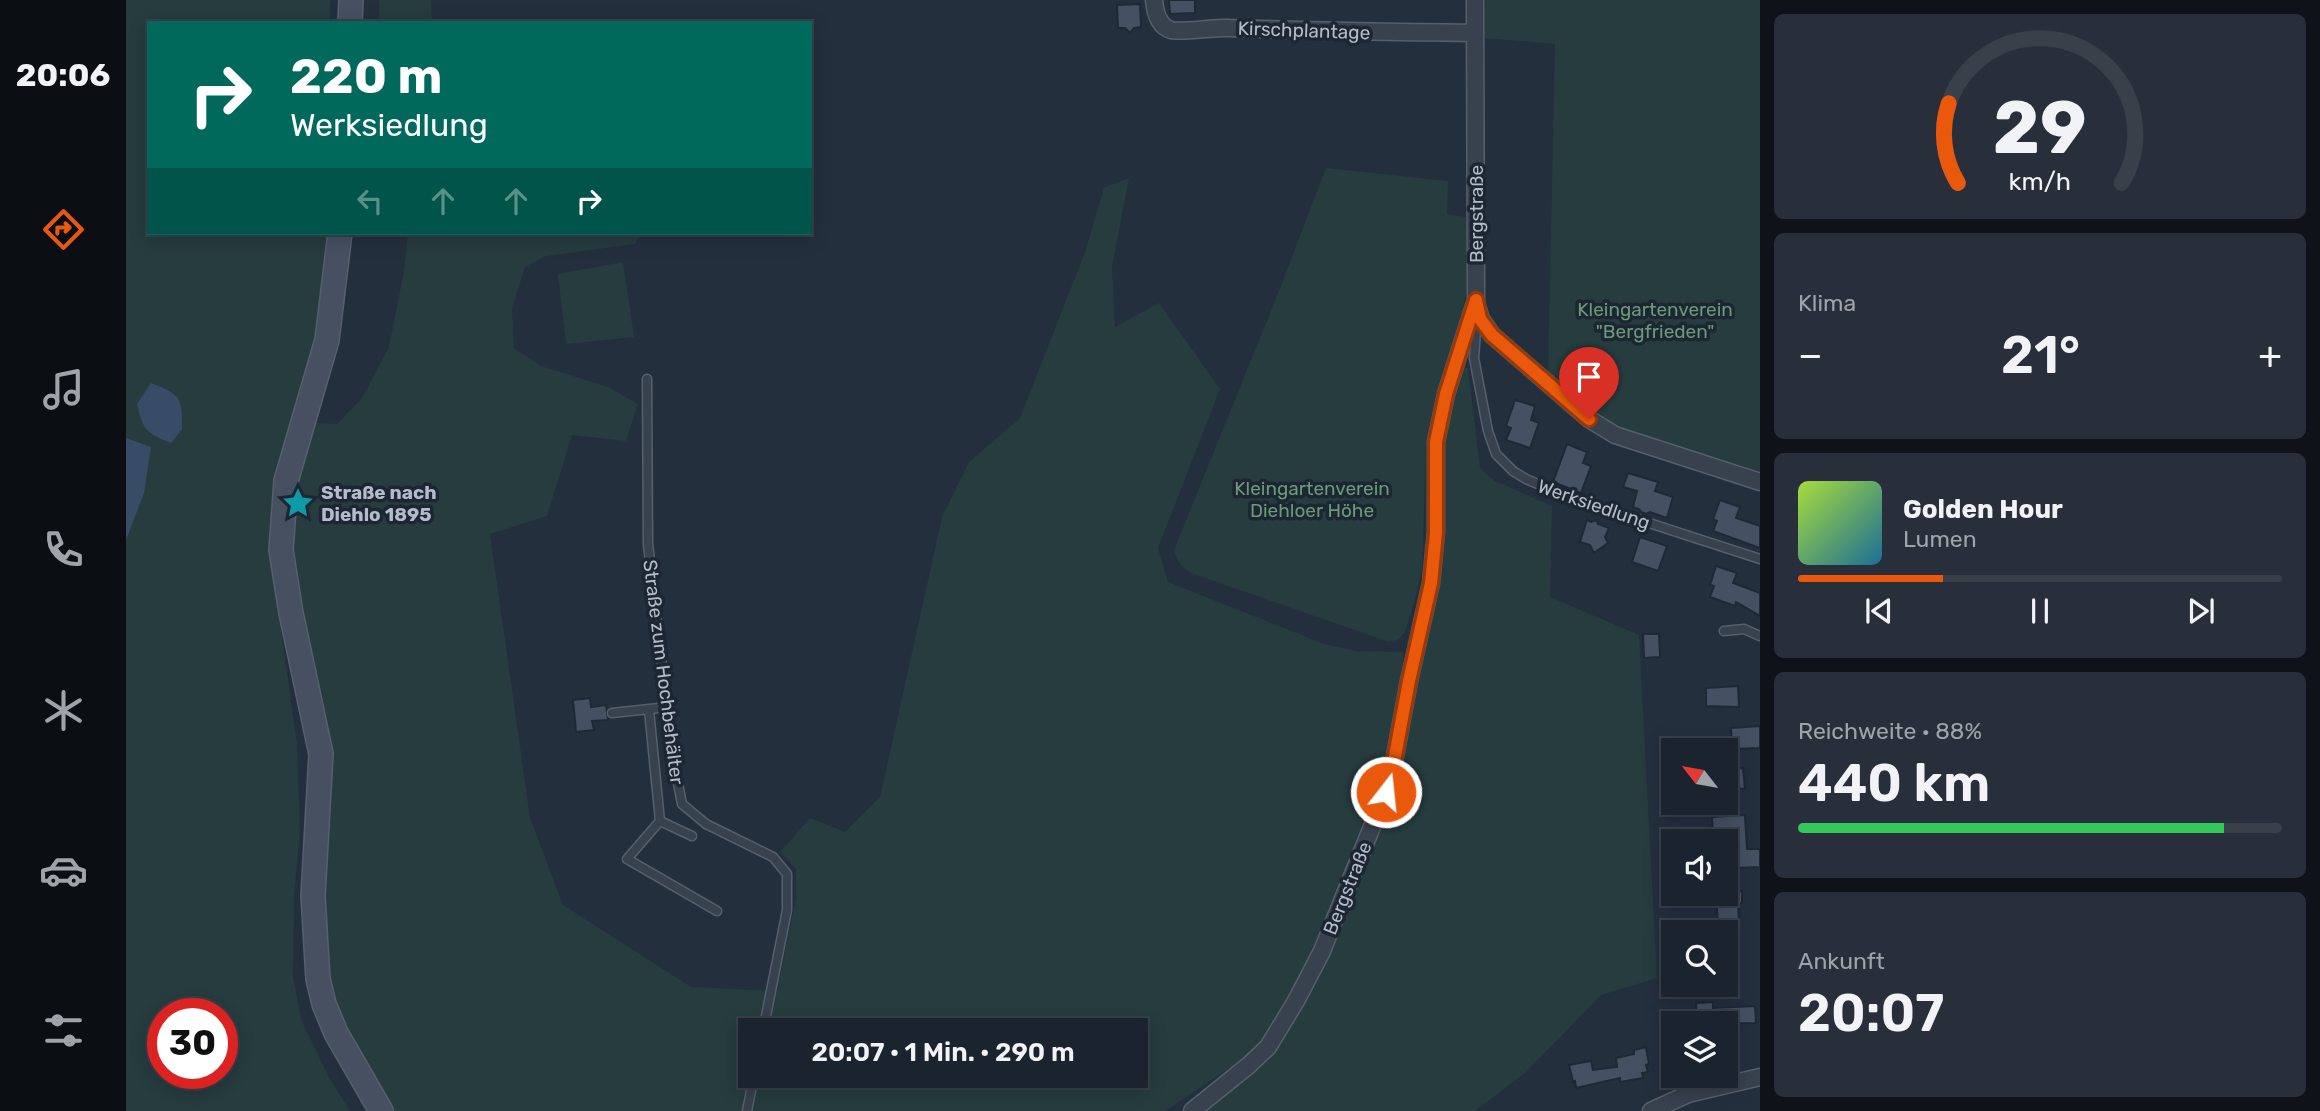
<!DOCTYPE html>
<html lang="de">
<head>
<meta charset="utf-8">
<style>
  body { margin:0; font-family:Rubik,sans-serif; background:#282f3a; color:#f1f3f6; height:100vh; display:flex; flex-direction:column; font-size:26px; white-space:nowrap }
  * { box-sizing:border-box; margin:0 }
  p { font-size:23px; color:#a0a4aa }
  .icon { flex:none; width:38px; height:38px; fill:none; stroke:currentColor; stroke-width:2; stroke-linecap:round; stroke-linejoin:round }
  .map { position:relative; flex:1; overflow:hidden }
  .side { display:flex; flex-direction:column; gap:14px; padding:14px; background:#0f1319; width:560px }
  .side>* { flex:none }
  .hud { position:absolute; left:21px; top:21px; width:665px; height:214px; border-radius:0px; box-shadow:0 4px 18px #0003,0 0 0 2px #39404a; background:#00695c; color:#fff; overflow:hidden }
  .needle { width:46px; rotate:301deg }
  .controls { position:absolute; left:1535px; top:738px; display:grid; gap:14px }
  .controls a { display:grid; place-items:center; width:77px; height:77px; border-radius:0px; background:#1b232e; box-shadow:0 4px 18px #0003,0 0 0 2px #39404a; font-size:35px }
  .speed { position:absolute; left:21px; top:998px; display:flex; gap:14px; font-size:35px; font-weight:700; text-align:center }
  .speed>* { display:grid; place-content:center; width:91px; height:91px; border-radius:50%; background:#1b232e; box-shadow:0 4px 18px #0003,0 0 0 2px #39404a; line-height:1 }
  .speed .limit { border:10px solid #d22; background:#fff; color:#111 }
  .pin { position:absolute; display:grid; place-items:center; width:60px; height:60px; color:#fff; margin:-72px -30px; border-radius:50% 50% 50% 0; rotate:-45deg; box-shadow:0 0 7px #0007 }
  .pin .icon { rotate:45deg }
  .me { position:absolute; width:77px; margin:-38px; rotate:16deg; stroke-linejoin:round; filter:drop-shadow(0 0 5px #0008) }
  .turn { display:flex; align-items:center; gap:24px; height:147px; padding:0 28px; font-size:32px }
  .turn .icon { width:91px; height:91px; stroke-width:2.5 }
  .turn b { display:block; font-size:49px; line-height:60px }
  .lanes { display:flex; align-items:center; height:66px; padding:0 28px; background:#0003; justify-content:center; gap:35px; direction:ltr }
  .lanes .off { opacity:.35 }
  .big { font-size:52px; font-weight:600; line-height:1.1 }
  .side .tile { flex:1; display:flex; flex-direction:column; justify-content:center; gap:10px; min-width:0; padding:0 24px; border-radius:10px; background:#282f3a }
  .side .dial { align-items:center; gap:0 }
  .dial svg { height:182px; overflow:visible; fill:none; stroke:#39404a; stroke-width:7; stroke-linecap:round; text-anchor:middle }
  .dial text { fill:#f1f3f6; stroke:none }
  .song { display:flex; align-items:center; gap:21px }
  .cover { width:84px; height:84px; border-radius:10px; background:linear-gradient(135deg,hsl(80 70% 55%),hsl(200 70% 35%)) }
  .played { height:7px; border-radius:4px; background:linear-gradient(90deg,#ea580c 30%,#39404a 30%) }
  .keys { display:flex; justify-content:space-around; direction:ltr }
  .heat { display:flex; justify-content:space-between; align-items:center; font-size:38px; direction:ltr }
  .charge { height:10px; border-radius:5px; background:linear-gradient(90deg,#34c759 88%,#39404a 0) }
  .trip { position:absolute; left:612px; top:1018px; width:410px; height:70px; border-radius:0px; background:#1b232e; box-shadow:0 4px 18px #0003,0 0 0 2px #39404a; font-weight:600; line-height:70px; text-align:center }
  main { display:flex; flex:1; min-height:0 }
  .tabs { display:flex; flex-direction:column; width:126px; justify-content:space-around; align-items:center; background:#0b0e12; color:#a0a4aa }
  .tabs .icon { width:49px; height:49px }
  .tabs .selected { color:#ea580c }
  .tabs b { font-size:32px; color:#f1f3f6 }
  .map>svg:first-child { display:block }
  .green { fill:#263c3f; fill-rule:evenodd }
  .water { fill:#394c67 }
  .building { fill:#455162; stroke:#1f2835; stroke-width:2 }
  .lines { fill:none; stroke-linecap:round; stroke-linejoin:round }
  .service-casing { stroke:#565f6c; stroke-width:11 }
  .minor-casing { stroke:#565f6c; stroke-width:19 }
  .secondary-casing { stroke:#565f6c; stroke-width:26 }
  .service { stroke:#38414e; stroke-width:8 }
  .minor { stroke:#38414e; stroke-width:16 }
  .secondary { stroke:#465061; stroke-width:23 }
  .route-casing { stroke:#983908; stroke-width:18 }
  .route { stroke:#ea580c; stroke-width:12 }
  .labels { text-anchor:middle; stroke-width:7; stroke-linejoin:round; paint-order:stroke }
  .street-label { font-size:19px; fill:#b4bcc9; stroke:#1d2633 }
  .park-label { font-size:19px; fill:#6b9a76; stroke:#1d2633 }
  .poi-label { font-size:19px; font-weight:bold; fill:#b4bcc9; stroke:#1d2633; text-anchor:start }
</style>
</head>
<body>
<main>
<nav class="tabs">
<b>20:06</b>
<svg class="icon selected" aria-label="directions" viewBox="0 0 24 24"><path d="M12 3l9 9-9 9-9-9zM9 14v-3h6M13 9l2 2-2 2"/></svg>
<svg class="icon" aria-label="music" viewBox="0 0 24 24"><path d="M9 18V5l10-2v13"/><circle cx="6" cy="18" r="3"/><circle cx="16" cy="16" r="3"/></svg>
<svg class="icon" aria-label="phone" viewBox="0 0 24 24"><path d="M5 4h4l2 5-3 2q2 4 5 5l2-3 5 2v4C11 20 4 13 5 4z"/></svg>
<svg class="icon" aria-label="climate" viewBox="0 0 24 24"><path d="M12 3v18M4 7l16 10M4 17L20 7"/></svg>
<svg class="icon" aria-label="car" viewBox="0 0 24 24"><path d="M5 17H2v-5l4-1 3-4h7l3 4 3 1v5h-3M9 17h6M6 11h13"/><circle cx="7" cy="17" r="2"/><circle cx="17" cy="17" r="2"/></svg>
<svg class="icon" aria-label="filters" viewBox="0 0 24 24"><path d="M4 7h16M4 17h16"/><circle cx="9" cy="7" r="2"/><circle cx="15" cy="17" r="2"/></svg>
</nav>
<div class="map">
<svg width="1634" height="1111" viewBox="0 0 1634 1111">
  <rect width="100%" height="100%" fill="#242f3e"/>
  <g class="green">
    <path d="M0,0H204V23H23V233H201L190,335L149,483L146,565L171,744L174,831L168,896L167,978L176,1022L204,1079L224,1111H0ZM37,1013H96V1073H37Z"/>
    <polygon points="253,0 305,0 306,23 253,23"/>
    <polygon points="1359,0 1634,0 1634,474 1503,434 1466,413 1422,378 1429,44 1359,38"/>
    <path d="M1200,168L1322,181L1321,214L1340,217L1341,288L1334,323L1310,400L1300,447L1296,569L1289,600L1279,632L1273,639L1263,642L1065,573C1055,567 1051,561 1048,550L1153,291Z"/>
    <path d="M1003,178L986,267L989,327L1033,303L1094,389L1032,548L1042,582L1198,644L1230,651L1277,652V679L1260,760L1235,831L1190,949L1132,1049L1141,1058L1151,1047L1200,962L1267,797L1279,752L1289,684L1317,444L1325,399L1336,367L1342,368L1354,468L1367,480L1426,506L1424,597L1513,635L1531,978L1475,995L1399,1073L1349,1111H1075L1129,1051L1039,1111H252L197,1016L195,837L161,552L168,487L190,423L211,424L236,398L263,347L278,271L282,233H515L509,244L420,256L399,267L386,308L388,348L415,366L482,387L512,404L500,441L446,435L421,516L364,534L404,818L437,905L565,987L651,991L670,898V869L654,852L684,818L719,832L754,797L816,517L843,462L894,418L959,252L978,188ZM625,1031H1010V1076H625Z"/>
    <polygon points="497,262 508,337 440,344 432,274"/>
  </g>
  <g class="water">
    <path d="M25,383C55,395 56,397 56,429L45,443C20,433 17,430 11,404Z"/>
    <polygon points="0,438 25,447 18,493 0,540"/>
  </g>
  <g class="building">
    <polygon points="1043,0 1069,0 1069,13 1044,14"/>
    <polygon points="1014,4 1015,27 1008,28 1004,33 999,28 992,28 991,5"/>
    <polygon points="1389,400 1409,406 1405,420 1413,423 1404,448 1380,440 1385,428 1380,426"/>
    <polygon points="1441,444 1461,452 1457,463 1465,466 1455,493 1427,482"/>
    <polygon points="1502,473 1532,482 1529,491 1547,497 1541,518 1524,512 1520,514 1515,512 1513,509 1507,507 1511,491 1497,487"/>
    <polygon points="1594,500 1614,507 1610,518 1634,526 1634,548 1587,531 1591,521 1587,519"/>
    <polygon points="1461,520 1465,522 1470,520 1472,524 1483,528 1479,537 1482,543 1468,553 1464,545 1454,542"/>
    <polygon points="1514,537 1541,546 1532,571 1506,562"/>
    <polygon points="1590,566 1611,573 1607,583 1634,593 1634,616 1610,602 1609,606 1584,597 1588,586 1584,585"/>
    <polygon points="1517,634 1533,634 1534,657 1518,658"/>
    <polygon points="1612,686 1613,707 1580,706 1580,688"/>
    <polygon points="464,698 465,707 480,705 482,720 466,721 468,730 450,732 447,700"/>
    <polygon points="1634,726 1634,748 1606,749 1605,728"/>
    <polygon points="1617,768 1619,789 1600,787 1600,769"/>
    <polygon points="1619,815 1621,849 1634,849 1634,867 1610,868 1605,834 1587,837 1586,817"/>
    <polygon points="1616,891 1616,903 1612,904 1613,924 1592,925 1590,894"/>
    <polygon points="1587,1002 1587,1008 1629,1006 1630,1023 1571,1024 1570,1003"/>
    <polygon points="1520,1047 1523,1064 1520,1065 1522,1072 1516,1073 1517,1078 1494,1082 1494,1078 1450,1088 1449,1081 1447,1082 1443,1065 1465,1061 1467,1070 1491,1067 1490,1058 1508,1054 1508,1050"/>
  </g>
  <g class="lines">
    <defs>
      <g id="service">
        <polyline points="1351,317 1348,358 1362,431 1370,454 1387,471 1400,479 1443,497 1634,559"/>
        <polyline points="521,379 522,544 546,753 556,804 580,824 647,857 661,874 661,910 637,1031"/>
        <polyline points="1598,631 1618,629 1634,636"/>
        <polyline points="523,710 534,821 501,859 591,911"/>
        <polyline points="486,713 542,707"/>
        <polyline points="534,821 566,836"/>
        <polyline points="621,1111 628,1076"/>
      </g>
      <g id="minor">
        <path d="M1028,0C1029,12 1032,26 1045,30C1054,33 1089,27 1103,28C1185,31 1267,32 1349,33"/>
        <polyline points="1350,303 1355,319 1366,335 1463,419 1489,435 1634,482"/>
        <polyline points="1066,1111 1123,1065 1142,1047 1170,1001 1196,951 1260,792 1267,767 1283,681 1305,583 1310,532 1310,442 1320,394 1350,300 1349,0"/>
        <polyline points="1525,1111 1562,1094 1634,1077"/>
      </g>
      <g id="secondary">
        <polyline points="224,23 225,0"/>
        <polyline points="214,233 201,340 160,481 155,550 165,613 195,754 187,896 192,979 198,1004 210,1033 255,1111"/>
      </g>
    </defs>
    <use href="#service" class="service-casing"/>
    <use href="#minor" class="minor-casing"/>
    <use href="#secondary" class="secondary-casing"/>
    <use href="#service" class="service"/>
    <use href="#minor" class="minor"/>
    <use href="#secondary" class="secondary"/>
  </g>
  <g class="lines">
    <defs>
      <polyline id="route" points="1260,792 1267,767 1283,681 1305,583 1310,533 1310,442 1320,394 1350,300 1354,319 1366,335 1463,419"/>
    </defs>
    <use href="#route" class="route-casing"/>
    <use href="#route" class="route"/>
  </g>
  <defs>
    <symbol id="sight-bare" viewBox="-9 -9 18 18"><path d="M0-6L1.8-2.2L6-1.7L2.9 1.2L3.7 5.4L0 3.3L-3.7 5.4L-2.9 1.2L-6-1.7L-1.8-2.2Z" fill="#0f9aa8" stroke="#1d2633" stroke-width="2.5" paint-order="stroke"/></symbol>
  </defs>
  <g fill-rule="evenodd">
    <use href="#sight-bare" x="150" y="481" width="44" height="44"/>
  </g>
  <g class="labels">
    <g class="street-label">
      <text transform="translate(1178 30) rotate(2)" y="7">Kirschplantage</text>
      <text transform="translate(1350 214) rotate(-90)" y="7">Bergstraße</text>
      <text transform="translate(1468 504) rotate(19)" y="7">Werksiedlung</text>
      <text transform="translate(538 672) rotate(83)" y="7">Straße zum Hochbehälter</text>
      <text transform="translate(1221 888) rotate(-68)" y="7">Bergstraße</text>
    </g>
    <g class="park-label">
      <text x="1529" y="316">Kleingartenverein<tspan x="1529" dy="22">"Bergfrieden"</tspan></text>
      <text x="1186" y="495">Kleingartenverein<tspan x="1186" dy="22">Diehloer Höhe</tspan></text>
    </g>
    <g class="poi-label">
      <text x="195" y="499">Straße nach<tspan x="195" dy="22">Diehlo 1895</tspan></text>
    </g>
  </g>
</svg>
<div class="controls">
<a><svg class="needle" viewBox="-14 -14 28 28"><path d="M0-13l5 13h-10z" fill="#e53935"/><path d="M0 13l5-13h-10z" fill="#a0a4aa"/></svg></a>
<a><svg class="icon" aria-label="sound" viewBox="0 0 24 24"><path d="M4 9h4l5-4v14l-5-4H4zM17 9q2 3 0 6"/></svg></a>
<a><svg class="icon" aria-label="search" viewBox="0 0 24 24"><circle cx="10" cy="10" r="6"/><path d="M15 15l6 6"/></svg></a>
<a><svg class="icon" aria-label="layers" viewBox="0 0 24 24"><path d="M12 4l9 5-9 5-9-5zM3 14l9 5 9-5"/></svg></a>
</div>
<div class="speed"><div class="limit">30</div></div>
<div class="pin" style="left:1463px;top:419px;background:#d93025"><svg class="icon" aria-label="arrive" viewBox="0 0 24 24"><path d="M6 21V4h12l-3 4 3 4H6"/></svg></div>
<svg class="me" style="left:1260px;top:792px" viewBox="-20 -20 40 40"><circle r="17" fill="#ea580c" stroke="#fff" stroke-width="3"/><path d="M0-11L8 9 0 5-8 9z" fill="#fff"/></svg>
<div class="trip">20:07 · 1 Min. · 290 m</div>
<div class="hud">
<div class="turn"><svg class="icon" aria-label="right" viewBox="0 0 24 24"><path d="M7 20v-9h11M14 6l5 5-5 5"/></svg><div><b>220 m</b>Werksiedlung</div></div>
<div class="lanes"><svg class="icon off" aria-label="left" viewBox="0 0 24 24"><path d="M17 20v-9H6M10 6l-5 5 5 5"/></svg><svg class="icon off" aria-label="ahead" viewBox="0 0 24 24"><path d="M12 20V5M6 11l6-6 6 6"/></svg><svg class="icon off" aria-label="ahead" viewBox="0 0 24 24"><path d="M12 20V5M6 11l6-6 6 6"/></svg><svg class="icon" aria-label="right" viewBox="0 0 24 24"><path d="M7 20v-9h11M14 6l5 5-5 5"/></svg></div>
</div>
</div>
<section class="side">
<div class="tile dial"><svg viewBox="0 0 100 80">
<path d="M14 69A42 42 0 1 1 86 69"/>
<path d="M14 69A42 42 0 0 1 10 34" stroke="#ea580c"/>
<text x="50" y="56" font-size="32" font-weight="700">29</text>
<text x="50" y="72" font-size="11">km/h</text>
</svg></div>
<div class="tile"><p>Klima</p>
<div class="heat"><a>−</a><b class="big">21°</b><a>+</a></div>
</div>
<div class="tile">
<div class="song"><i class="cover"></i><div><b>Golden Hour</b><p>Lumen</p></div></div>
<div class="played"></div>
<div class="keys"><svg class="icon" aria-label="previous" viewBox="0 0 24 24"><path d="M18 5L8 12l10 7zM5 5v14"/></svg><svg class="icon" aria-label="pause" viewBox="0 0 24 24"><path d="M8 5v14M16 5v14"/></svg><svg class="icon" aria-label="next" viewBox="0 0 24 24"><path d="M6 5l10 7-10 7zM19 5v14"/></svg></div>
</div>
<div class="tile"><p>Reichweite · 88%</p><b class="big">440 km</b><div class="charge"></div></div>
<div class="tile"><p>Ankunft</p><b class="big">20:07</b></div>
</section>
</main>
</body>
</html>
